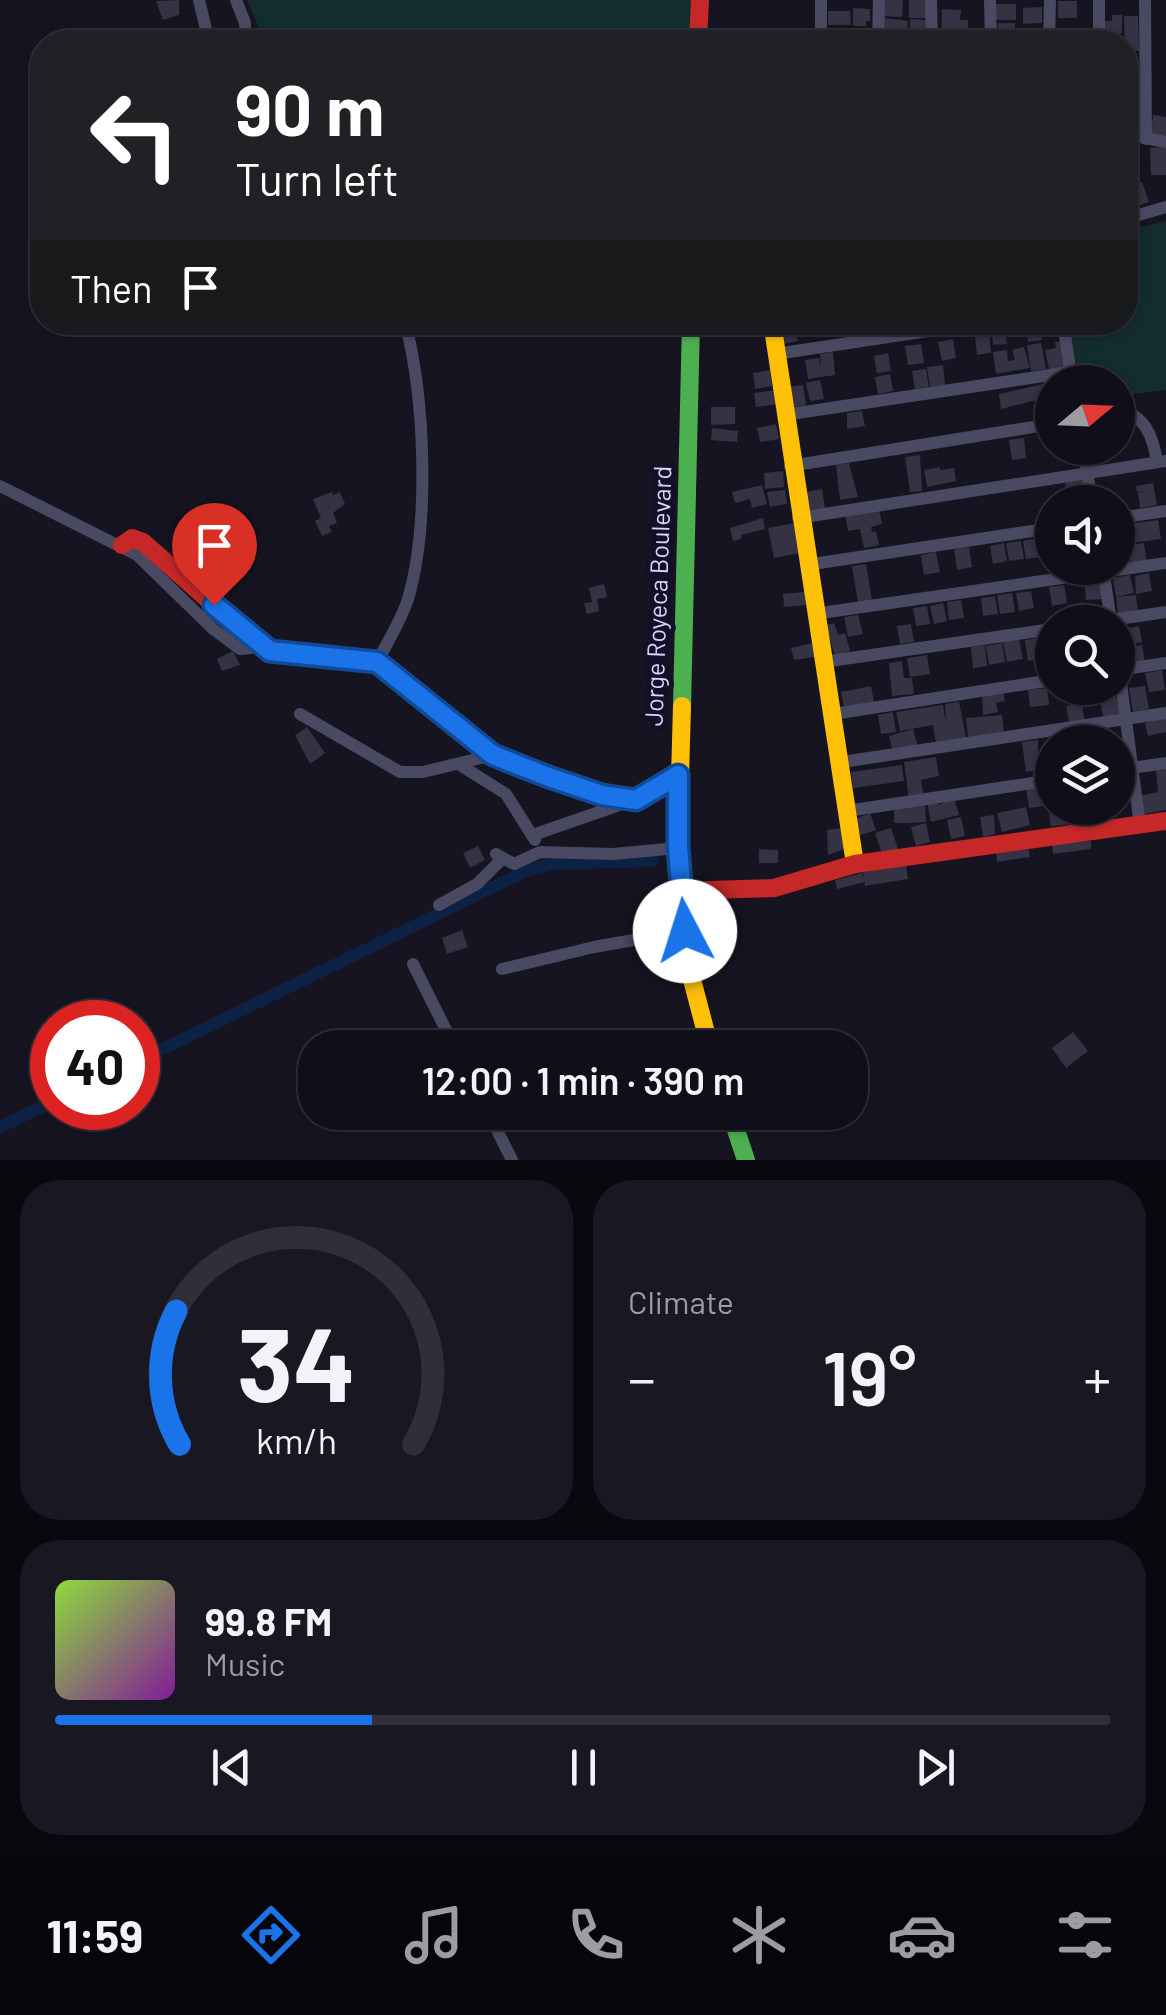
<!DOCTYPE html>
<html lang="en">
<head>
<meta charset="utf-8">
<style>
  body { margin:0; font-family:Barlow,sans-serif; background:#191822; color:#f1f3f6; height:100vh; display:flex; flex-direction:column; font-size:38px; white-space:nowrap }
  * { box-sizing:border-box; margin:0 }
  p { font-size:32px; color:#9c9ca2 }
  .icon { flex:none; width:55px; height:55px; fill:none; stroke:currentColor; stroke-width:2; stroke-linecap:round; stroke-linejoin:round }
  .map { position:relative; height:1160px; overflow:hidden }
  .drawer { display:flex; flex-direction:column; gap:20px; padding:20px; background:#09080e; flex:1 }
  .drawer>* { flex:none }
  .banner { position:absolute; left:30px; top:30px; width:1108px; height:305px; border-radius:40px; box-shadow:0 2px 8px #0004,0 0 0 2px #302f38; background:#202124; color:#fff; overflow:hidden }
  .needle { width:65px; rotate:71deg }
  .buttons { position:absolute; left:1035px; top:365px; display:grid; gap:20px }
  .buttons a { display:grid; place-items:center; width:100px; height:100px; border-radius:50%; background:#100f19; box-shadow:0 2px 8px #0004,0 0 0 2px #302f38; font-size:50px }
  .speed { position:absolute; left:30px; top:1000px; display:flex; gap:20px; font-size:50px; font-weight:700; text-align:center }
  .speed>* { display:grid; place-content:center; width:130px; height:130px; border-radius:50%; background:#100f19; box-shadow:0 2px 8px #0004,0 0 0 2px #302f38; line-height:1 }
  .speed .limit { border:15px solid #d22; background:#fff; color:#111 }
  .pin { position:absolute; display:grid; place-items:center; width:85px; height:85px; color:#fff; margin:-102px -42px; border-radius:50% 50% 50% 0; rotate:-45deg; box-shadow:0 0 10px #0007 }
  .pin .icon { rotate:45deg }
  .me { position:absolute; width:110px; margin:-55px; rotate:355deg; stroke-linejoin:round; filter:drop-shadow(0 0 8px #0008) }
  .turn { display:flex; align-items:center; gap:35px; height:210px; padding:0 40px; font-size:45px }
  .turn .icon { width:130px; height:130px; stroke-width:2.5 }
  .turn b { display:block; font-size:70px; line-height:85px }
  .then { display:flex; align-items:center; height:95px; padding:0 40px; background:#0003; gap:20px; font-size:38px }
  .big { font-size:75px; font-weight:600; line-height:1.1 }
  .drawer .widget { flex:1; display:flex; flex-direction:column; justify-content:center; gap:15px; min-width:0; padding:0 35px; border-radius:40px; background:#191822 }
  .drawer .dial { align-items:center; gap:0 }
  .dial svg { height:260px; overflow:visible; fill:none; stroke:#302f38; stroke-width:7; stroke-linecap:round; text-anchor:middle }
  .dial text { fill:#f1f3f6; stroke:none }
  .song { display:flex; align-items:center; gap:30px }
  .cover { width:120px; height:120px; border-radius:15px; background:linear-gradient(135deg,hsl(90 70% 55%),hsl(290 70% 35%)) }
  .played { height:10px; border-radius:5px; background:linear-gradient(90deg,#1a73e8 30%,#302f38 30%) }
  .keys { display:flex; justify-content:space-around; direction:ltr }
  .heat { display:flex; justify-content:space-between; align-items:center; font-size:55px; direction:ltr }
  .drawer .tiles { flex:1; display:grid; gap:20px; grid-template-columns:1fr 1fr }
  .widget:last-child { grid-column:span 2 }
  .trip { position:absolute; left:298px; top:1030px; width:570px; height:100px; border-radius:40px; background:#100f19; box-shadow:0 2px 8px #0004,0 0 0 2px #302f38; font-weight:600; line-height:100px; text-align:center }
  .tab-bar { display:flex; height:160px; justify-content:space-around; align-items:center; background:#06060a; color:#9c9ca2 }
  .tab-bar .icon { width:70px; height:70px }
  .tab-bar .on { color:#1a73e8 }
  .tab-bar b { font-size:45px; color:#f1f3f6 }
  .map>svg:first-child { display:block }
  .green { fill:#132c2d }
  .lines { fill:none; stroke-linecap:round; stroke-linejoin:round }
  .canal { stroke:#0d2144; stroke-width:12 }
  .building { fill:#343243 }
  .street { stroke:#4a4962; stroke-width:12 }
  .fast { stroke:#4caf50; stroke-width:18 }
  .slow { stroke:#ffc107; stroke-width:18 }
  .jam { stroke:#c62828; stroke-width:18 }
  .route-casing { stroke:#114b97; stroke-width:25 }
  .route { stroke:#1a73e8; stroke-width:18 }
  .labels { text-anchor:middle; stroke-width:10; stroke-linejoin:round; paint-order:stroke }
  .street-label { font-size:25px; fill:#d9d4ff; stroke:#130f26 }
</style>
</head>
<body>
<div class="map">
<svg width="1166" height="1160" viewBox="0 0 1166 1160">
  <rect width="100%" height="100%" fill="#161421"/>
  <g class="green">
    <polygon points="247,0 694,0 693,42 259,42 260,31"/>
    <polygon points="1166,221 1166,390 1118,396 1118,382 1076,382 1068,323 1125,322 1125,231"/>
  </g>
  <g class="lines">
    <g class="canal">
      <polyline points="138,1061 522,873 551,864 653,861"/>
      <polyline points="0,1127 52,1102"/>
    </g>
  </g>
  <g class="building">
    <polygon points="179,0 179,15 163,20 156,1"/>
    <polygon points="881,0 903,0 902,17 881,16"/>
    <polygon points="909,0 925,0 927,18 909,18"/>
    <rect x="1058" y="1" width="19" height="17"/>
    <rect x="994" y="4" width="22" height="16"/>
    <polygon points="1042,7 1042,23 1023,24 1023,8"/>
    <polygon points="853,8 870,9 870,21 866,21 866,26 853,26"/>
    <polygon points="942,9 961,10 960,20 968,20 968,37 963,38 962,28 960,38 941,37"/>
    <polygon points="828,11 850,11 851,25 828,25"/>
    <polygon points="1112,15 1122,15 1122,33 1111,33 1121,34 1121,42 1104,42 1104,21 1112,21"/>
    <polygon points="1124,16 1138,16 1139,51 1125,51"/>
    <polygon points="884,18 908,21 907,35 884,35"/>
    <polygon points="910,19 928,20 928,37 909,36"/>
    <polygon points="998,23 1015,23 1015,37 1004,37 1016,38 1016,42 997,42"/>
    <polygon points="1127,108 1140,108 1139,124 1136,124 1135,129 1126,129"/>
    <polygon points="1153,115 1166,117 1166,136 1151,134"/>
    <polygon points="1128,145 1139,147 1138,181 1125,181 1125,164 1137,164 1126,162"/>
    <polygon points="1166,147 1166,175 1151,175 1150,148"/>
    <polygon points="1142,182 1149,202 1131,208 1125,188"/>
    <polygon points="750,322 763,322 765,334 746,337 744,323"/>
    <polygon points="1026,322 1039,322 1042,340 1028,342"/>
    <polygon points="793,323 798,341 784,344 780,326"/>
    <polygon points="1004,325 1007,344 993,345 991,327"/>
    <polygon points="989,334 991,353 977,355 975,336"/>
    <polygon points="953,339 956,358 942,361 938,342"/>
    <polygon points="1062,341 1066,366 1050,374 1045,350 1056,348 1055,342"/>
    <polygon points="1041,343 1046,369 1031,371 1027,345"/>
    <polygon points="921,344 924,363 908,365 905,346"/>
    <polygon points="1024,347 1030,368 996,374 993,352 1007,350 1008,361 1015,360 1012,350"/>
    <polygon points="833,352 835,375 808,379 805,360 819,358 821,369 820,354"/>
    <polygon points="888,353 891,371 877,373 874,356"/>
    <polygon points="943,365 945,385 930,387 927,367"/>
    <polygon points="926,369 929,387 915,389 912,371"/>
    <polygon points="770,370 772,386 755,389 753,373"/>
    <polygon points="890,374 893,391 878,394 875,377"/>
    <polygon points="820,380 824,399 810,401 806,383"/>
    <polygon points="1052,382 1052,396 1001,409 999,394"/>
    <polygon points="803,385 806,405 791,408 787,387"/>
    <polygon points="776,390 778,404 756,407 754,393"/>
    <polygon points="711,407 735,407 735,424 711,425"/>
    <polygon points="862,411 865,426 847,429 847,413"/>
    <polygon points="776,424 779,439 760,442 757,428"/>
    <polygon points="712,428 738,431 737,442 711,440"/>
    <polygon points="1024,438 1026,458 1012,460 1009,440"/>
    <polygon points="920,455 922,491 910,492 905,457"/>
    <polygon points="849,463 858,497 840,500 836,465"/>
    <polygon points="940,467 940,470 954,468 956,481 927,487 924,470"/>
    <polygon points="783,471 784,487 765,489 764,473"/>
    <polygon points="1082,479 1085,497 1068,500 1065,482"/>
    <polygon points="1153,483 1157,505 1140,508 1138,493 1145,491 1137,492 1136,486"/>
    <polygon points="762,485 767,504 752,508 750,499 735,503 732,492"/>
    <polygon points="822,489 825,508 808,512 805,492"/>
    <polygon points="785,490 787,504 770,507 767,492"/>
    <polygon points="332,492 333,495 340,492 345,504 333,513 337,523 329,526 332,532 322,536 315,521 321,518 313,499"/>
    <polygon points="879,509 882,524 871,527 872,532 876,531 879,545 864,548 860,529 848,531 845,514"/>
    <polygon points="763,518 765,529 741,535 741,539 733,541 730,528"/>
    <polygon points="1158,520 1161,539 1131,543 1128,524"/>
    <polygon points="794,523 800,553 774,558 768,528"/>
    <polygon points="1118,526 1124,526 1130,564 1118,566"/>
    <polygon points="1039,538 1041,557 1026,559 1023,541"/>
    <polygon points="1021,541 1024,559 1009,561 1006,543"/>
    <polygon points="1004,543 1007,561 993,564 990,546"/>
    <polygon points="1144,543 1147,564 1132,566 1129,545"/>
    <polygon points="969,547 972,567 957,570 954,549"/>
    <polygon points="936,552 940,572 924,575 921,555"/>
    <polygon points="866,564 872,601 858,603 852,566"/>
    <polygon points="1149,573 1152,591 1136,594 1135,576"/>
    <polygon points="1130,575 1134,593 1116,597 1113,578"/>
    <polygon points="1102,580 1104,599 1086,600 1084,581"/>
    <polygon points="604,584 607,597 597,599 599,611 587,614 584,603 592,602 589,588"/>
    <polygon points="1064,585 1067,603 1052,606 1049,587"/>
    <polygon points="1031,591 1034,608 1019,611 1016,593"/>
    <polygon points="805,592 806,605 784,607 783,594"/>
    <polygon points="1012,593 1015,612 1000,614 997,595"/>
    <polygon points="1136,595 1138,613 1118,616 1116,597"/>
    <polygon points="995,596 998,614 983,616 981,598"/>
    <polygon points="961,600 964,618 949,620 947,602"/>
    <polygon points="1084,602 1087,621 1072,622 1069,605"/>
    <polygon points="943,603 947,621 934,624 930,606"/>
    <polygon points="927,606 930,624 916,626 913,608"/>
    <polygon points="858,615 863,634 848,637 844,617"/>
    <polygon points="834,623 838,635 845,633 850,651 835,656 826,625"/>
    <polygon points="911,624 914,642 900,644 897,626"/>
    <polygon points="1139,626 1142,642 1125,646 1121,630"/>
    <polygon points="1038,638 1041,659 1028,661 1025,640"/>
    <polygon points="1019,639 1023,659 1007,662 1003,642"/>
    <polygon points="812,643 815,657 794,660 791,648"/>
    <polygon points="1002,643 1005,662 989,665 986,646"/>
    <polygon points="985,645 987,666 973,668 971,647"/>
    <polygon points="1142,645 1145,663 1126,665 1123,648"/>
    <polygon points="233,651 240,665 222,671 217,659"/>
    <polygon points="927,655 930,674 910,677 907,658"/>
    <polygon points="902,661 904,678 912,678 914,694 892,696 889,663"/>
    <polygon points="1162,670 1165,690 1149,692 1145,673"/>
    <polygon points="871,686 874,702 844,708 841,692"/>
    <polygon points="1145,686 1149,709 1133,712 1129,688"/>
    <polygon points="1047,688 1049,705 1030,707 1028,690"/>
    <polygon points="1003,691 1005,701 996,703 998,712 983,715 982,695"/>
    <polygon points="1116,696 1120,715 1103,717 1100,699"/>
    <polygon points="959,702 966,738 936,743 933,725 900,731 896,712 943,705 946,723 945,704"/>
    <polygon points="1082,703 1085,724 1070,726 1066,706"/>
    <polygon points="893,712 896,732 881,734 878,715"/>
    <polygon points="1002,715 1004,733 968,737 966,718"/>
    <polygon points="1166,717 1166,732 1148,736 1145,723"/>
    <polygon points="307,727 325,753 310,764 295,735"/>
    <polygon points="913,729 918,747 893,753 889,736"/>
    <polygon points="1038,740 1038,770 1026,772 1022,742"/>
    <polygon points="936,757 939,776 921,780 924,797 909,799 904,762"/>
    <polygon points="902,765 904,781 853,788 851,772"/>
    <polygon points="1166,769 1166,810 1144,814 1140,796 1158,792 1156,770"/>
    <polygon points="1042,786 1045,806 1029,808 1026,788"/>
    <polygon points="954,798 959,815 931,822 927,802 937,800 938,805"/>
    <polygon points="925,804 926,822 910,823 909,820 910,823 894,823 894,805"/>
    <polygon points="1048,806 1081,808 1083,823 1051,826"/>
    <polygon points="1026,807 1030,825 1002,832 997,813"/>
    <polygon points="870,813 876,830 858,836 853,820"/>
    <polygon points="994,815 995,834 983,837 980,817"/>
    <polygon points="961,817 965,836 951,839 947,820"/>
    <polygon points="926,823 930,842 916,846 911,827"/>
    <polygon points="842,828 845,849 828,855 827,830"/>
    <polygon points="891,828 898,849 882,854 875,833"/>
    <polygon points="1091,841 1091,849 1053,854 1052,844"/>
    <polygon points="478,846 485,860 470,868 463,853"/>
    <polygon points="1028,847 1030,857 997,862 996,851"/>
    <polygon points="759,849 778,850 778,863 759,863"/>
    <polygon points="906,865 908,879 865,886 863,872"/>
    <polygon points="862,873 865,882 837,889 835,880"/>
    <polygon points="462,930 468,947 447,954 442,938"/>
    <polygon points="1073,1032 1088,1051 1066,1068 1052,1048"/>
  </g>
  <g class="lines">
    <g class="street">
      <polyline points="199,0 209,42"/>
      <polyline points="236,0 245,23 246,42"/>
      <polyline points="931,0 932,42"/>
      <polyline points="990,0 991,42"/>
      <polyline points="1099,0 1099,42"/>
      <polyline points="1145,0 1146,139"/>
      <polyline points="821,42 821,0"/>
      <polyline points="878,42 879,0"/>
      <polyline points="1049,42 1050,0"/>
      <polyline points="1125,134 1166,142"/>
      <polyline points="1125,219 1166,207"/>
      <polyline points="1063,322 1072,382"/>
      <polyline points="776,354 987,322"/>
      <path d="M1118,409C1145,415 1153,436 1157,462"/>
      <polyline points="784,415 1070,372"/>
      <polyline points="1083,448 1092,502"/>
      <polyline points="790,466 1052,424"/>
      <polyline points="0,486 137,555 213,629 240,649 262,647"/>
      <polyline points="798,518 1166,461"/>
      <polyline points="1118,518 1166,511"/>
      <polyline points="806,565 1052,528"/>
      <polyline points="1103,568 1111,622"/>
      <polyline points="814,614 1166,563"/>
      <polyline points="1098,622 1166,612"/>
      <polyline points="1118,661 1140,825"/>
      <path d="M377,662C388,641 401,621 408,599C430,524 425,398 405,322"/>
      <polyline points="823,662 1052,629"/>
      <polyline points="1118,670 1166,663"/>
      <polyline points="300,714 400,772 423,772 493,755"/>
      <polyline points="833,714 1052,680"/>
      <polyline points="842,762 1166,713"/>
      <polyline points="460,765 506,794 535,840"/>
      <polyline points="1118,770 1166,763"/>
      <polyline points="847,811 1052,780"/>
      <polyline points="533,835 648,795 678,775"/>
      <polyline points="496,854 514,864 540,852 613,854 678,848"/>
      <polyline points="439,905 477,884 502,859"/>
      <polyline points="413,964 455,1048"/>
      <polyline points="502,969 594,947 685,931"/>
      <polyline points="488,1112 512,1160"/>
    </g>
    <g class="fast">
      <polyline points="682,706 691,322"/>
      <polyline points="730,1112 746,1160"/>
    </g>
    <g class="slow">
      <polyline points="772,322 855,864"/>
      <polyline points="682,706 678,848 690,972 710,1048"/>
    </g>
    <g class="jam">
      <polyline points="698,42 700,0"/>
      <polyline points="122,545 132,538 143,542 262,647 285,654 377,662 493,755 586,790 636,800"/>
      <polyline points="681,891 774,888 855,864 1166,821"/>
    </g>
  </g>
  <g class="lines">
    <defs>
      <polyline id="route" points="214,605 270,651 377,662 493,755 546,776 602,795 636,800 678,775 678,848 685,931"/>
    </defs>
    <use href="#route" class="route-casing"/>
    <use href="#route" class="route"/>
  </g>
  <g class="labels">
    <g class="street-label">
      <text transform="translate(658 596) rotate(-88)" y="9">Jorge Royeca Boulevard</text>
    </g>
  </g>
</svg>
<div class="buttons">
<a><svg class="needle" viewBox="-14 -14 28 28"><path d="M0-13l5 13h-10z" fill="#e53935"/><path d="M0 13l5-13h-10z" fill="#9c9ca2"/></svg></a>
<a><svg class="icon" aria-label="sound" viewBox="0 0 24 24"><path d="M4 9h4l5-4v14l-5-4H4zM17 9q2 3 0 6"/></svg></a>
<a><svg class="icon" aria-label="search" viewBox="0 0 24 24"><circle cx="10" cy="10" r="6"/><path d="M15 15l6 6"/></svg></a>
<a><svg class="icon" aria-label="layers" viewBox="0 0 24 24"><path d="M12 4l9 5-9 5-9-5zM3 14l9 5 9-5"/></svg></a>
</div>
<div class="speed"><div class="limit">40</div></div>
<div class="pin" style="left:214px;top:605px;background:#d93025"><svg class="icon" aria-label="arrive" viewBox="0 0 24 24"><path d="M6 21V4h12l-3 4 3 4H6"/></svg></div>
<svg class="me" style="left:685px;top:931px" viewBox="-20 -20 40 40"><circle r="19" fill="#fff"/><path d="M0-13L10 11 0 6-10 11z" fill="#1a73e8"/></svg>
<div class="trip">12:00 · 1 min · 390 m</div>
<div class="banner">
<div class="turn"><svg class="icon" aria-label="left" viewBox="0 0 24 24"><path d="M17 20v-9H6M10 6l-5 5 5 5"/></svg><div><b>90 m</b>Turn left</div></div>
<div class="then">Then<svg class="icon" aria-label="arrive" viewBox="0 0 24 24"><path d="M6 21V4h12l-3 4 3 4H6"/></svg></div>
</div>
</div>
<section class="drawer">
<div class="tiles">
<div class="widget dial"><svg viewBox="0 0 100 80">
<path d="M14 69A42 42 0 1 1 86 69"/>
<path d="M14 69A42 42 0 0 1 13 28" stroke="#1a73e8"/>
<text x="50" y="56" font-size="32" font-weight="700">34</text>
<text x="50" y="72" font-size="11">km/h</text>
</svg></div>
<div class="widget"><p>Climate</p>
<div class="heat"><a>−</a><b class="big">19°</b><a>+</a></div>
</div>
<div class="widget">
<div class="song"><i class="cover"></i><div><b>99.8 FM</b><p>Music</p></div></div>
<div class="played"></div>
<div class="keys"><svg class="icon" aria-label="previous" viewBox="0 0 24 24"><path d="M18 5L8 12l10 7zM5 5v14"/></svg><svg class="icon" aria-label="pause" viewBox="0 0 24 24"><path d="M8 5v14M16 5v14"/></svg><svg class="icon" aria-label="next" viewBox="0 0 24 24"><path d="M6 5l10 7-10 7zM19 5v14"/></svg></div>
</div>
</div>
</section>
<nav class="tab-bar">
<b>11:59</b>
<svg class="icon on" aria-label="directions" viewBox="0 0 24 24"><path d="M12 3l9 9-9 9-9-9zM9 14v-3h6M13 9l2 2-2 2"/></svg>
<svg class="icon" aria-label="music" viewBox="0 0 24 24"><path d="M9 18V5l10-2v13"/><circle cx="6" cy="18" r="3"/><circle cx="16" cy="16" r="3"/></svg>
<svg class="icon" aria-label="phone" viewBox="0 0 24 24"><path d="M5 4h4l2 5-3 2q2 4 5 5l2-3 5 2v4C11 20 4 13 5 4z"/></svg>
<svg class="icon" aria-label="climate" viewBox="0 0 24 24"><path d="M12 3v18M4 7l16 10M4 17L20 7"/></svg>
<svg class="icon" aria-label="car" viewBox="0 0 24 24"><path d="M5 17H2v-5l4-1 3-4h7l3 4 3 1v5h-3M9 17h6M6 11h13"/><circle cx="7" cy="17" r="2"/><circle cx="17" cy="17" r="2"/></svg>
<svg class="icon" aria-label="filters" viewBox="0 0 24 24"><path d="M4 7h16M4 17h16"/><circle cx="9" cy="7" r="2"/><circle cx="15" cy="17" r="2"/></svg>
</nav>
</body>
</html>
